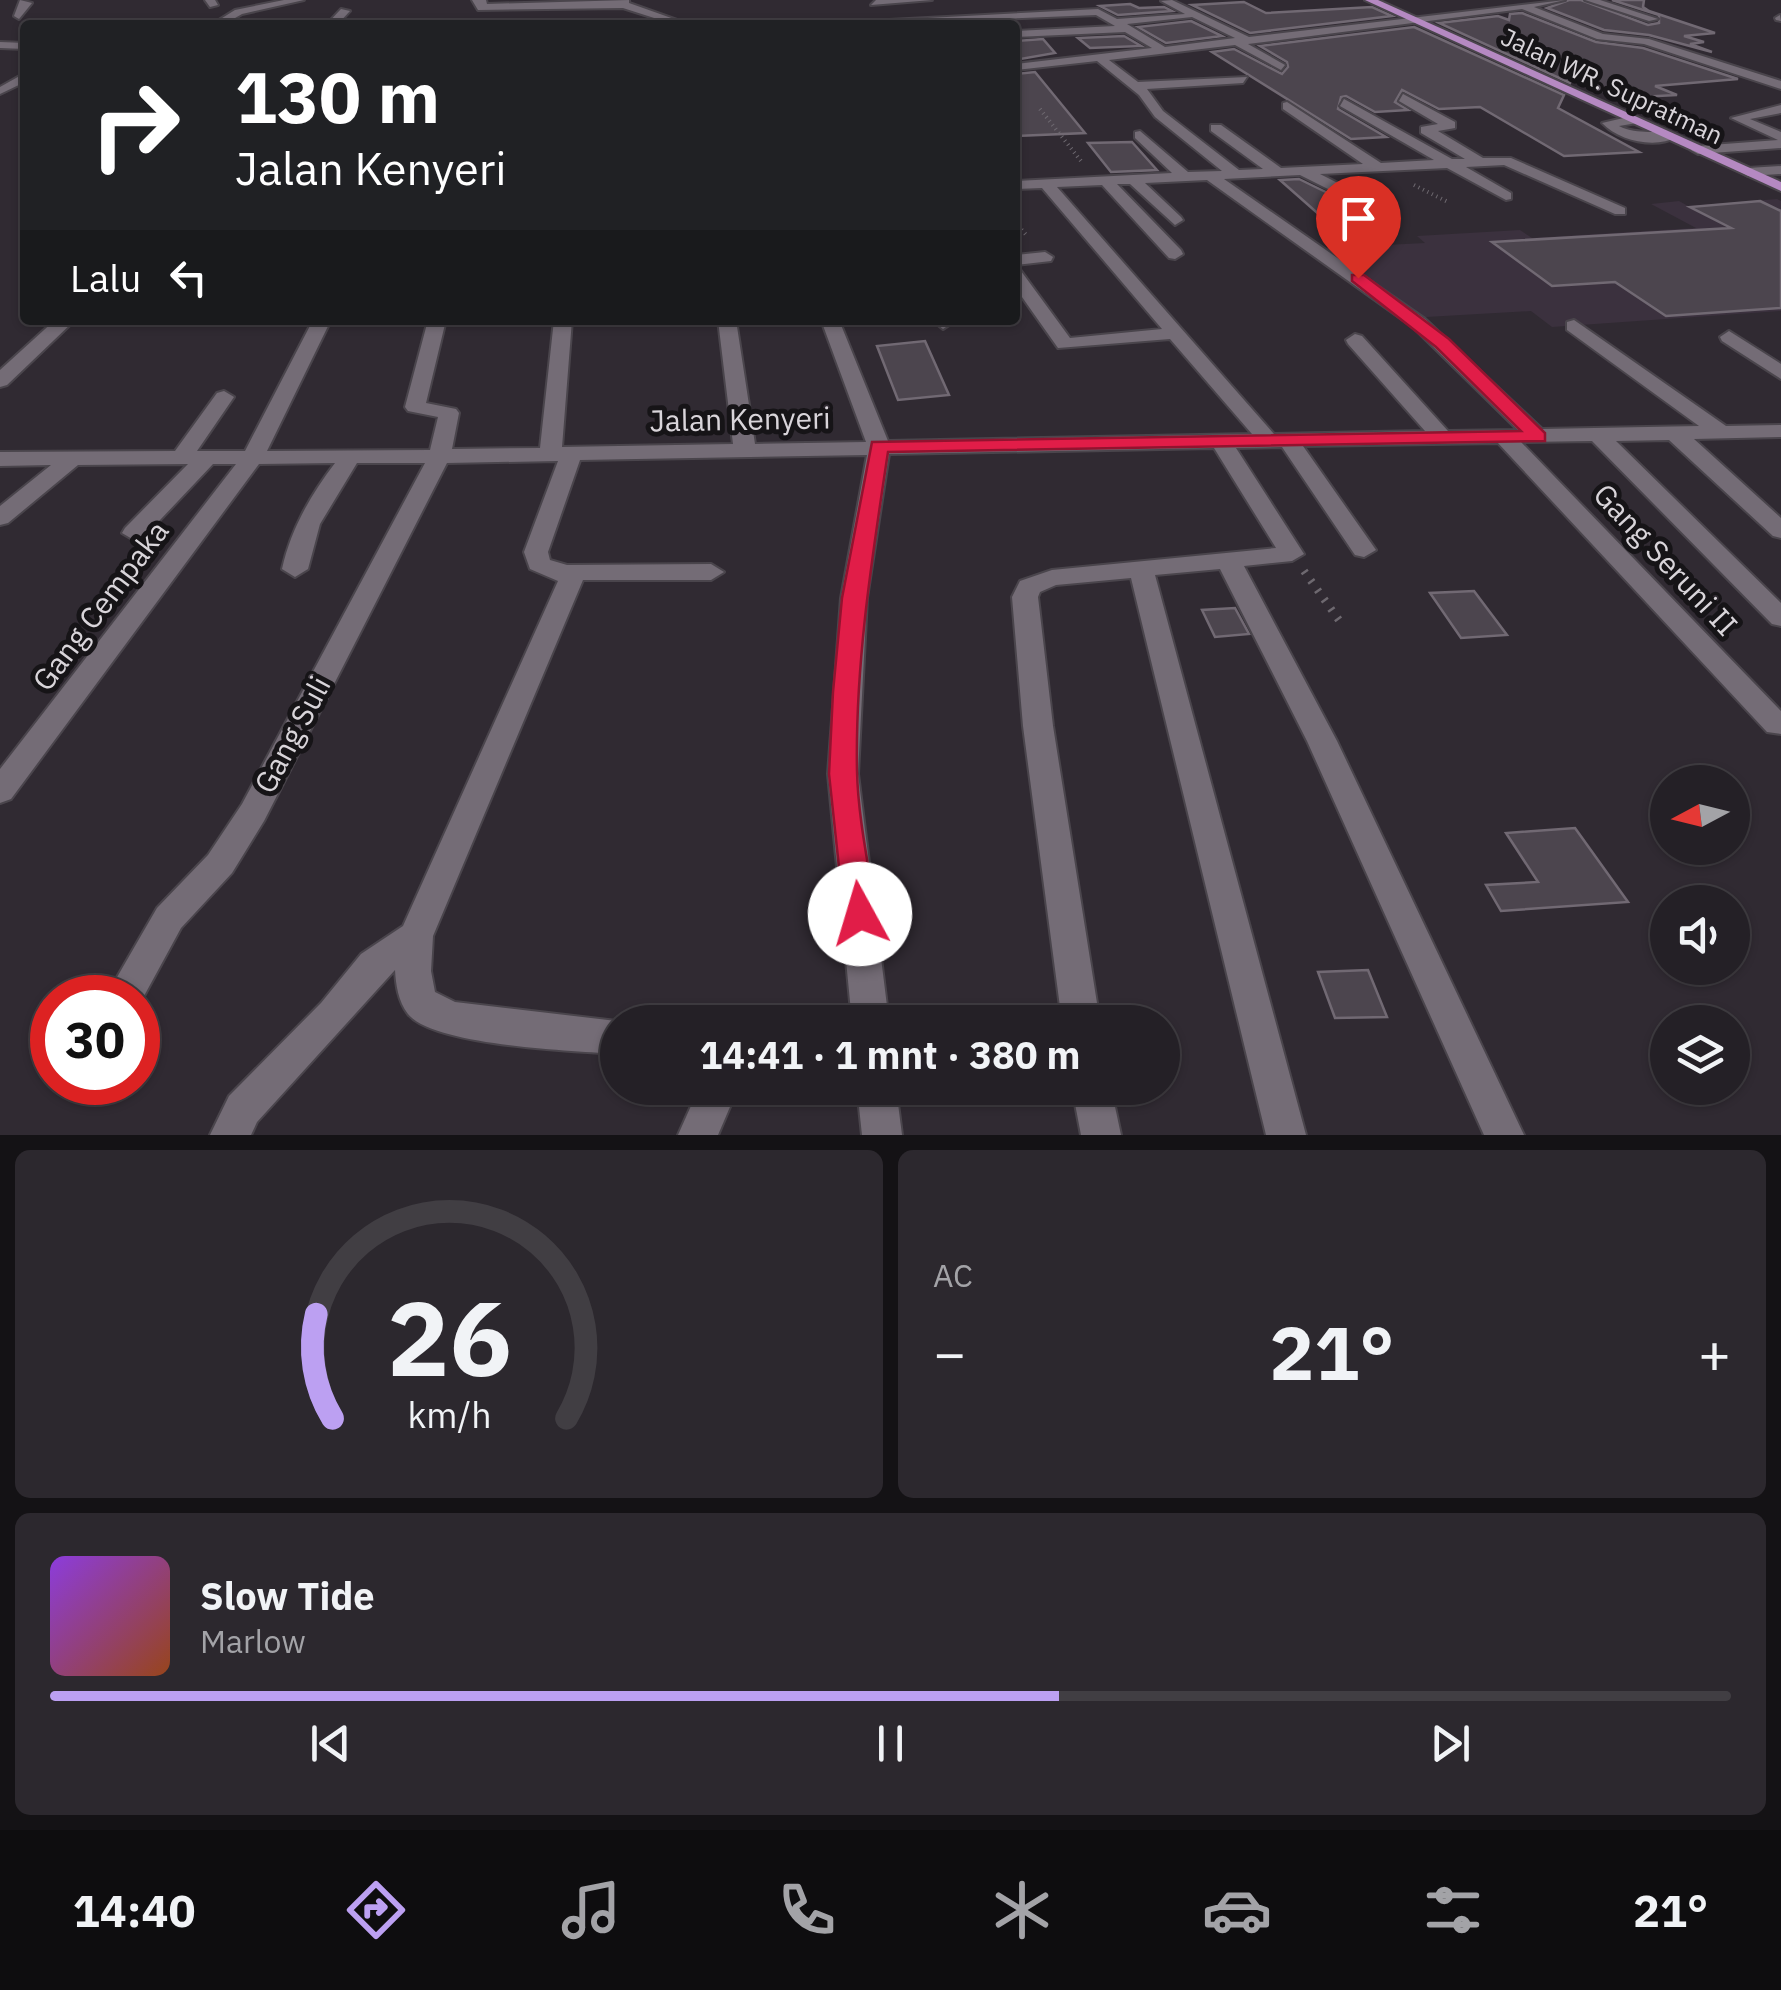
<!DOCTYPE html>
<html lang="id">
<head>
<meta charset="utf-8">
<style>
  body { margin:0; font-family:"IBM Plex Sans",sans-serif; background:#2c282e; color:#f1f3f6; height:100vh; display:flex; flex-direction:column; font-size:38px; white-space:nowrap }
  * { box-sizing:border-box; margin:0 }
  p { font-size:32px; color:#a3a3a7 }
  .icon { flex:none; width:55px; height:55px; fill:none; stroke:currentColor; stroke-width:2; stroke-linecap:round; stroke-linejoin:round }
  .map { position:relative; height:1135px; overflow:hidden }
  .drawer { display:flex; flex-direction:column; gap:15px; padding:15px; background:#141215; flex:1 }
  .drawer>* { flex:none }
  .hud { position:absolute; left:20px; top:20px; width:1000px; height:305px; border-radius:10px; box-shadow:0 2px 8px #0004,0 0 0 2px #413e43; background:#202124; color:#fff; overflow:hidden }
  .needle { width:65px; rotate:263deg }
  .fabs { position:absolute; left:1650px; top:765px; display:grid; gap:20px }
  .fabs a { display:grid; place-items:center; width:100px; height:100px; border-radius:50%; background:#242026; box-shadow:0 2px 8px #0004,0 0 0 2px #413e43; font-size:50px }
  .speed { position:absolute; left:30px; top:975px; display:flex; gap:20px; font-size:50px; font-weight:700; text-align:center }
  .speed>* { display:grid; place-content:center; width:130px; height:130px; border-radius:50%; background:#242026; box-shadow:0 2px 8px #0004,0 0 0 2px #413e43; line-height:1 }
  .speed .limit { border:15px solid #d22; background:#fff; color:#111 }
  .pin { position:absolute; display:grid; place-items:center; width:85px; height:85px; color:#fff; margin:-102px -42px; border-radius:50% 50% 50% 0; rotate:-45deg; box-shadow:0 0 10px #0007 }
  .pin .icon { rotate:45deg }
  .me { position:absolute; width:110px; margin:-55px; rotate:354deg; stroke-linejoin:round; filter:drop-shadow(0 0 8px #0008) }
  .turn { display:flex; align-items:center; gap:35px; height:210px; padding:0 50px; font-size:45px }
  .turn .icon { width:130px; height:130px; stroke-width:2.5 }
  .turn b { display:block; font-size:70px; line-height:85px }
  .then { display:flex; align-items:center; height:95px; padding:0 50px; background:#0003; gap:20px; font-size:38px }
  .big { font-size:75px; font-weight:700; line-height:1.1 }
  .drawer .card { flex:1; display:flex; flex-direction:column; justify-content:center; gap:15px; min-width:0; padding:0 35px; border-radius:15px; background:#2c282e }
  .drawer .dial { align-items:center; gap:0 }
  .dial svg { height:260px; overflow:visible; fill:none; stroke:#413e43; stroke-width:7; stroke-linecap:round; text-anchor:middle }
  .dial text { fill:#f1f3f6; stroke:none }
  .song { display:flex; align-items:center; gap:30px }
  .cover { width:120px; height:120px; border-radius:15px; background:linear-gradient(135deg,hsl(270 70% 55%),hsl(20 70% 35%)) }
  .played { height:10px; border-radius:5px; background:linear-gradient(90deg,#bca0f2 60%,#413e43 60%) }
  .keys { display:flex; justify-content:space-around; direction:ltr }
  .heat { display:flex; justify-content:space-between; align-items:center; font-size:55px; direction:ltr }
  .drawer .tiles { flex:1; display:grid; gap:15px; grid-template-columns:1fr 1fr }
  .card:last-child { grid-column:span 2 }
  .trip { position:absolute; left:600px; top:1005px; width:580px; height:100px; border-radius:50px; background:#242026; box-shadow:0 2px 8px #0004,0 0 0 2px #413e43; font-weight:700; line-height:100px; text-align:center }
  .tab-bar { display:flex; height:160px; justify-content:space-around; align-items:center; background:#0e0d0f; color:#a3a3a7 }
  .tab-bar .icon { width:70px; height:70px }
  .tab-bar .selected { color:#bca0f2 }
  .tab-bar b { font-size:45px; color:#f1f3f6 }
  .map>svg:first-child { display:block }
  .built { fill:#3b313e }
  .building { fill:#4c454e; stroke:#716973; stroke-width:2.5 }
  .lines { fill:none; stroke-linecap:round; stroke-linejoin:round }
  .minor-casing { stroke:#4a454c; stroke-width:4 }
  .major-casing { stroke:#4a454c; stroke-width:4 }
  .path-far1 { stroke:#6e6970; stroke-width:4; stroke-dasharray:1 4; stroke-linecap:butt }
  .path { stroke:#6e6970; stroke-width:8; stroke-dasharray:2.5 9; stroke-linecap:butt }
  .minor { fill:#746c76; fill-rule:evenodd }
  .major { fill:#b589c2; fill-rule:evenodd }
  .route { fill:#e11d48; stroke:#92132f; stroke-width:2.5 }
  .labels { text-anchor:middle; stroke-width:10; stroke-linejoin:round; paint-order:stroke }
  .far-street-label { font-size:25px; fill:#d9d5da; stroke:#161417 }
  .street-label { font-size:30px; fill:#d9d5da; stroke:#161417 }
</style>
</head>
<body>
<div class="map">
<svg width="1781" height="1135" viewBox="0 0 1781 1135">
  <rect width="100%" height="100%" fill="#302a32"/>
  <polygon class="built" points="1777,199 1781,201 1781,311 1552,327 1531,311 1409,318 1306,249 1425,243 1417,236 1520,230 1532,238 1696,228 1651,204 1679,201 1688,206"/>
  <g class="building">
    <polygon points="1569,0 1581,0 1648,25 1659,23 1659,15 1612,0 1644,0 1643,7 1649,11 1715,33 1684,36 1704,42 1690,44 1712,52 1649,35 1604,30 1547,8"/>
    <polygon points="1244,2 1266,13 1372,7 1392,16 1250,33 1192,5"/>
    <polygon points="1130,4 1139,8 1164,7 1172,11 1118,15 1100,6"/>
    <polygon points="1522,13 1596,42 1643,48 1738,79 1655,86 1677,95 1619,98 1572,78 1570,83 1439,23 1498,16 1509,20 1510,14"/>
    <polygon points="1191,21 1222,36 1166,43 1138,27"/>
    <polygon points="1414,27 1564,95 1558,108 1639,152 1564,156 1480,107 1439,109 1402,90 1395,102 1408,110 1375,112 1346,96 1341,97 1338,109 1386,137 1351,139 1212,52 1234,49 1282,74 1288,67 1287,62 1260,46"/>
    <polygon points="1124,36 1141,46 1090,48 1078,38"/>
    <polygon points="1043,39 1055,53 1015,60 1015,41"/>
    <polygon points="1035,72 1085,133 1015,136 1015,74"/>
    <polygon points="1132,142 1157,170 1111,172 1088,143"/>
    <polygon points="1299,179 1340,199 1361,216 1323,218 1280,180"/>
    <polygon points="1760,201 1781,211 1781,308 1666,316 1615,282 1552,286 1492,242 1731,228 1690,207"/>
    <polygon points="925,341 949,395 898,400 877,346"/>
    <polygon points="1474,591 1507,635 1461,638 1430,593"/>
    <polygon points="1235,608 1249,634 1215,637 1202,610"/>
    <polygon points="1575,828 1628,902 1501,911 1486,885 1538,882 1506,833"/>
    <polygon points="1368,970 1387,1017 1335,1018 1318,972"/>
  </g>
  <g class="lines">
    <defs>
      <g id="minor">
        <polygon points="20,0 32,3 19,19 14,16"/>
        <polygon points="205,0 215,0 218,5 210,7"/>
        <polygon points="284,0 304,0 242,14 223,25 211,25 235,10"/>
        <polygon points="472,0 486,0 487,4 629,0 629,3 691,25 676,25 623,8 478,10"/>
        <polygon points="876,0 932,0 871,5"/>
        <path d="M1172,0L1249,37L1565,0L1534,7L1603,34L1649,39L1781,81V89L1644,44L1597,39L1522,9L1248,44L1285,65L1281,70L1235,45L1109,60L1138,82L1247,77L1243,83L1147,89L1163,111L1239,170L1263,169L1211,131V125H1221L1281,168L1363,164L1283,109V103L1287,102L1381,163L1434,160L1340,106L1344,99L1452,159H1465L1421,133V127L1438,124L1399,101L1403,94L1455,122V128L1438,131L1483,158H1511L1625,208V214H1615L1504,165L1466,167L1511,193V199L1506,200L1447,168L1320,174L1383,206L1386,209L1378,214L1300,175L1224,179L1425,319L1542,429L1699,426L1567,330V322L1574,320L1726,426L1781,425V437L1694,439L1781,518V538L1773,536L1669,440L1616,441L1781,603V626L1772,624L1592,441L1521,442L1781,711V734L1767,732L1498,443L1303,446L1376,550L1364,557L1355,555L1282,447L1236,448L1304,554L1292,561L1244,566L1337,741L1524,1135H1484L1307,741L1220,569L1155,575L1306,1135H1266L1131,578L1056,585L1040,592L1038,597L1053,726L1100,1022H1062L1023,726L1012,597L1020,581L1052,570L1276,548L1214,448L889,454L867,598L858,774L889,1022H852L828,774L841,598L867,455L580,460L548,552L550,560L567,565L711,564L724,572L711,580H583L433,936L431,971L435,992L455,1002L625,1022H618V1054C575,1051 434,1046 408,1014C398,1001 396,985 395,970L257,1122L251,1135H210L229,1096L321,1003L361,954L403,926L558,581L530,569L524,552L558,461L447,463L264,821L232,873L181,928L138,1007V998H105L157,908L208,855L242,804L425,463H357L320,524L308,569L295,577L282,569C291,529 310,496 335,463L259,464L11,799L0,803V769L236,464H213L143,538L134,540L122,533L125,528L188,464L78,465L8,523L0,525V506L51,465L0,466V452L175,451L217,393L224,391L234,397L197,451H245L313,320H331L267,451L430,450L438,417L408,411L405,407L428,320H446L426,403L456,409L459,413L452,449L540,448L554,320H572L562,447L733,444L718,320H736L755,444L866,442L821,320H839L888,441L1252,434L1170,339L1058,348L1015,287V270L1021,271L1070,338L1162,329L1042,188L1015,189V181L1172,173L1135,138V132L1140,131L1188,172L1222,171L1155,117L1139,95L1097,61L1015,70V64L1152,48L1125,32L1015,37V31L1115,26L1096,15L858,25L851,22L1098,9L1117,19L1185,14L1161,1ZM1192,17L1235,38L1165,47L1127,24ZM1207,180L1413,327L1518,430L1448,431L1362,336L1355,334L1346,340L1348,344L1425,431L1274,434L1057,187L1102,185L1169,258L1175,259L1183,254L1181,250L1117,184H1130L1175,225L1183,220L1181,217L1145,183Z"/>
        <polygon points="1585,0 1600,0 1658,19 1649,21"/>
        <polygon points="341,9 350,11 337,25 326,25"/>
        <polygon points="1780,15 1781,21 1776,20 1775,18"/>
        <polygon points="697,22 732,25 692,25"/>
        <polygon points="0,42 25,43 25,49 0,48"/>
        <polygon points="25,73 25,82 0,94 0,87"/>
        <polygon points="1781,105 1781,113 1750,119 1781,132 1781,148 1698,154 1691,150 1698,146 1778,140 1731,118"/>
        <path d="M1632,116L1637,117V123L1619,126C1638,136 1660,128 1677,137C1655,149 1619,141 1602,123Z"/>
        <polygon points="1781,166 1781,174 1748,176 1741,172 1748,168"/>
        <polygon points="1045,252 1053,257 1051,261 1015,265 1015,255"/>
        <polygon points="55,320 75,320 7,385 0,387 0,370"/>
        <polygon points="932,320 950,320 952,323 943,329"/>
        <polygon points="1729,331 1781,364 1781,379 1722,341 1720,337"/>
        <polygon points="699,1088 738,1088 718,1135 678,1135"/>
        <polygon points="857,1088 896,1088 902,1135 862,1135"/>
        <polygon points="1072,1088 1111,1088 1121,1135 1081,1135"/>
      </g>
      <polygon id="major" points="1365,0 1378,0 1781,182 1781,191"/>
    </defs>
    <use href="#minor" class="minor-casing"/>
    <use href="#major" class="major-casing"/>
    <g class="path-far1">
      <polyline points="1040,109 1081,161"/>
      <polyline points="1414,185 1448,202"/>
      <polyline points="1015,222 1028,237"/>
    </g>
    <polyline class="path" points="1304,571 1341,623"/>
    <use href="#minor" class="minor"/>
    <use href="#major" class="major"/>
  </g>
  <path class="route" d="M1352,275H1364L1449,339L1545,433V441L888,452C872,558 855,664 857,771C858,818 869,867 876,914L871,923L860,927L849,923L844,914L829,774L833,692L842,598L872,442L1521,431L1436,347L1352,281Z"/>
  <g class="labels">
    <g class="far-street-label">
      <text transform="translate(1612 86) rotate(25)" y="9">Jalan WR. Supratman</text>
    </g>
    <g class="street-label">
      <text transform="translate(740 420) rotate(-1)" y="10">Jalan Kenyeri</text>
      <text transform="translate(1665 560) rotate(47)" y="10">Gang Seruni II</text>
      <text transform="translate(101 606) rotate(-53)" y="10">Gang Cempaka</text>
      <text transform="translate(293 735) rotate(-62)" y="10">Gang Suli</text>
    </g>
  </g>
</svg>
<div class="fabs">
<a><svg class="needle" viewBox="-14 -14 28 28"><path d="M0-13l5 13h-10z" fill="#e53935"/><path d="M0 13l5-13h-10z" fill="#a3a3a7"/></svg></a>
<a><svg class="icon" aria-label="sound" viewBox="0 0 24 24"><path d="M4 9h4l5-4v14l-5-4H4zM17 9q2 3 0 6"/></svg></a>
<a><svg class="icon" aria-label="layers" viewBox="0 0 24 24"><path d="M12 4l9 5-9 5-9-5zM3 14l9 5 9-5"/></svg></a>
</div>
<div class="speed"><div class="limit">30</div></div>
<div class="pin" style="left:1358px;top:278px;background:#d93025"><svg class="icon" aria-label="arrive" viewBox="0 0 24 24"><path d="M6 21V4h12l-3 4 3 4H6"/></svg></div>
<svg class="me" style="left:860px;top:914px" viewBox="-20 -20 40 40"><circle r="19" fill="#fff"/><path d="M0-13L10 11 0 6-10 11z" fill="#e11d48"/></svg>
<div class="trip">14:41 · 1 mnt · 380 m</div>
<div class="hud">
<div class="turn"><svg class="icon" aria-label="right" viewBox="0 0 24 24"><path d="M7 20v-9h11M14 6l5 5-5 5"/></svg><div><b>130 m</b>Jalan Kenyeri</div></div>
<div class="then">Lalu<svg class="icon" aria-label="left" viewBox="0 0 24 24"><path d="M17 20v-9H6M10 6l-5 5 5 5"/></svg></div>
</div>
</div>
<section class="drawer">
<div class="tiles">
<div class="card dial"><svg viewBox="0 0 100 80">
<path d="M14 69A42 42 0 1 1 86 69"/>
<path d="M14 69A42 42 0 0 1 9 37" stroke="#bca0f2"/>
<text x="50" y="56" font-size="32" font-weight="700">26</text>
<text x="50" y="72" font-size="11">km/h</text>
</svg></div>
<div class="card"><p>AC</p>
<div class="heat"><a>−</a><b class="big">21°</b><a>+</a></div>
</div>
<div class="card">
<div class="song"><i class="cover"></i><div><b>Slow Tide</b><p>Marlow</p></div></div>
<div class="played"></div>
<div class="keys"><svg class="icon" aria-label="previous" viewBox="0 0 24 24"><path d="M18 5L8 12l10 7zM5 5v14"/></svg><svg class="icon" aria-label="pause" viewBox="0 0 24 24"><path d="M8 5v14M16 5v14"/></svg><svg class="icon" aria-label="next" viewBox="0 0 24 24"><path d="M6 5l10 7-10 7zM19 5v14"/></svg></div>
</div>
</div>
</section>
<nav class="tab-bar">
<b>14:40</b>
<svg class="icon selected" aria-label="directions" viewBox="0 0 24 24"><path d="M12 3l9 9-9 9-9-9zM9 14v-3h6M13 9l2 2-2 2"/></svg>
<svg class="icon" aria-label="music" viewBox="0 0 24 24"><path d="M9 18V5l10-2v13"/><circle cx="6" cy="18" r="3"/><circle cx="16" cy="16" r="3"/></svg>
<svg class="icon" aria-label="phone" viewBox="0 0 24 24"><path d="M5 4h4l2 5-3 2q2 4 5 5l2-3 5 2v4C11 20 4 13 5 4z"/></svg>
<svg class="icon" aria-label="climate" viewBox="0 0 24 24"><path d="M12 3v18M4 7l16 10M4 17L20 7"/></svg>
<svg class="icon" aria-label="car" viewBox="0 0 24 24"><path d="M5 17H2v-5l4-1 3-4h7l3 4 3 1v5h-3M9 17h6M6 11h13"/><circle cx="7" cy="17" r="2"/><circle cx="17" cy="17" r="2"/></svg>
<svg class="icon" aria-label="filters" viewBox="0 0 24 24"><path d="M4 7h16M4 17h16"/><circle cx="9" cy="7" r="2"/><circle cx="15" cy="17" r="2"/></svg>
<b>21°</b>
</nav>
</body>
</html>
